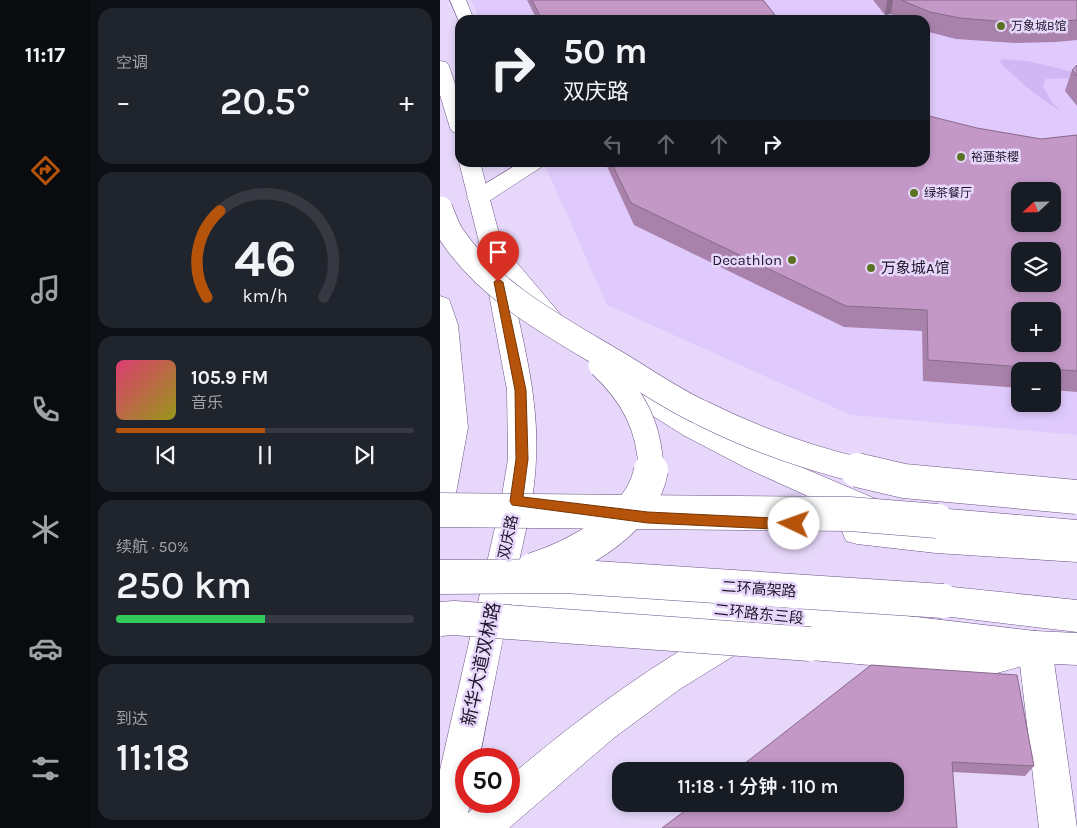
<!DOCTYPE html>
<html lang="zh">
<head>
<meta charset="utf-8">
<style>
  body { margin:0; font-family:Karla,"Noto Sans SC",sans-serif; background:#20242c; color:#f1f3f6; height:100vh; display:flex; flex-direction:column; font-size:19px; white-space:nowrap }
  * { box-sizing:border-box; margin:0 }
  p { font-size:16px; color:#9ea1a6 }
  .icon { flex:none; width:28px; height:28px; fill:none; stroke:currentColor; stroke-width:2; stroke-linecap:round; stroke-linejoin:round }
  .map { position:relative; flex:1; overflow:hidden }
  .drawer { display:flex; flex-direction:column; gap:8px; padding:8px; background:#0d0f14; width:350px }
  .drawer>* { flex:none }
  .banner { position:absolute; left:15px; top:15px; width:475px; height:152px; border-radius:15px; box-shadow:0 2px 8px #0003; background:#171b24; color:#f1f3f6; overflow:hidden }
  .needle { width:32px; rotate:248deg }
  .tools { position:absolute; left:571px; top:182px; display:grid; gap:10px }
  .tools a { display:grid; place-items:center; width:50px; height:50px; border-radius:10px; background:#171b24; box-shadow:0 2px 8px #0003; font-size:25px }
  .speed { position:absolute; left:15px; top:748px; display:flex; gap:10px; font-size:25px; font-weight:700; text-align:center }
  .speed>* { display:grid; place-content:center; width:65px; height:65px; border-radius:50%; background:#171b24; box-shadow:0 2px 8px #0003; line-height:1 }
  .speed .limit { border:8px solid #d22; background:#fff; color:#111 }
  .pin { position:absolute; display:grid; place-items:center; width:42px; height:42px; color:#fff; margin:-51px -21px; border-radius:50% 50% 50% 0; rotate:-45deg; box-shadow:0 0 5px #0007 }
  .pin .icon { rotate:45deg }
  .me { position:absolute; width:55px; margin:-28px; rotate:273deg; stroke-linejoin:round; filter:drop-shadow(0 0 4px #0008) }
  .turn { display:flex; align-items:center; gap:18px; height:105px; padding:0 25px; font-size:22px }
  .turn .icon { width:65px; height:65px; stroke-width:2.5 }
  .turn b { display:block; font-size:35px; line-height:42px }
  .lanes { display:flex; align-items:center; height:48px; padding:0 25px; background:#0003; justify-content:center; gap:25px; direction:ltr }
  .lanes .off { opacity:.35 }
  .big { font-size:38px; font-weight:600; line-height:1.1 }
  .drawer .card { flex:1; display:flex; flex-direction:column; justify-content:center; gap:8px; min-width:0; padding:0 18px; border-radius:15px; background:#20242c }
  .drawer .dial { align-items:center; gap:0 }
  .dial svg { height:130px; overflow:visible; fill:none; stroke:#363941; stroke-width:7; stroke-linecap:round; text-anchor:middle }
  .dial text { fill:#f1f3f6; stroke:none }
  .song { display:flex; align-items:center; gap:15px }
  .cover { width:60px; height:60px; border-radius:8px; background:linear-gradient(135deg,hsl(340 70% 55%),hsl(60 70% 35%)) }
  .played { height:5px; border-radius:2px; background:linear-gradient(90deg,#b45309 50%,#363941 50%) }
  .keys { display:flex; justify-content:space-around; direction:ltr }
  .heat { display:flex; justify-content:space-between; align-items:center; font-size:28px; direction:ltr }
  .charge { height:8px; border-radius:4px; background:linear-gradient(90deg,#34c759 50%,#363941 0) }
  .trip { position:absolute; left:172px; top:762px; width:292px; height:50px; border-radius:15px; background:#171b24; box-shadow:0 2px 8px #0003; font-weight:600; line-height:50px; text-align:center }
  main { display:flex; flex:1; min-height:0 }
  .tabs { display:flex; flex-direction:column; width:90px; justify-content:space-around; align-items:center; background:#090b0e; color:#9ea1a6 }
  .tabs .icon { width:35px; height:35px }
  .tabs .current { color:#b45309 }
  .tabs b { font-size:22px; color:#f1f3f6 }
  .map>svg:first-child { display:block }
  .built { fill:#e0cafd; fill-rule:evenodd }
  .water { fill:#d2b7f5 }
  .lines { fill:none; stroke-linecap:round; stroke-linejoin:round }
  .minor-casing { stroke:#6a5385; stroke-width:1 }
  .major-casing { stroke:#6a5385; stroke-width:1 }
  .highway-casing { stroke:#6a5385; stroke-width:1 }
  .minor { fill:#fff; fill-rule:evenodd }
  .major { fill:#fff; fill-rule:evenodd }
  .highway { fill:#fff; fill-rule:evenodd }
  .highway-bridge-far1-casing { stroke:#6a5385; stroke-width:26; stroke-linecap:butt }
  .highway-bridge-casing { stroke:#6a5385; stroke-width:35; stroke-linecap:butt }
  .highway-bridge-far1 { stroke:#fff; stroke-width:25 }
  .highway-bridge { stroke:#fff; stroke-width:34 }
  .wall { fill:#a882aa }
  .shaded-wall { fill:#886a8b }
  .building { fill:#c397c6; stroke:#886a8b; fill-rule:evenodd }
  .route { fill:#b45309; stroke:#753606 }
  .poi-dot { fill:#5b7224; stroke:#e7d8fb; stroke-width:2 }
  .labels { text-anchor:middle; stroke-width:5; stroke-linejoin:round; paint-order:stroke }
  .far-poi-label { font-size:12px; fill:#1f152a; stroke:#e7d8fb; text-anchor:start }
  .poi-label { font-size:15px; fill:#1f152a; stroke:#e7d8fb; text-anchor:end }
  .street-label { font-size:15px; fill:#1f152a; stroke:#e7d8fb }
  .near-street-label { font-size:18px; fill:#1f152a; stroke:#e7d8fb }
</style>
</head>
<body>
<main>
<nav class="tabs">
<b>11:17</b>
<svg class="icon current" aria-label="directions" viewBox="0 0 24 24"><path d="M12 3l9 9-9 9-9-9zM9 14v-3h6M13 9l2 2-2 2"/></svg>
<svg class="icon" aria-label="music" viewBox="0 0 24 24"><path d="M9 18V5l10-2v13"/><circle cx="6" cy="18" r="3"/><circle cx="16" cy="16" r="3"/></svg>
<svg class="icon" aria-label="phone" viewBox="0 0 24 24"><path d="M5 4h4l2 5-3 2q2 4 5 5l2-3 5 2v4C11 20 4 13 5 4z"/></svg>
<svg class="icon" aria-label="climate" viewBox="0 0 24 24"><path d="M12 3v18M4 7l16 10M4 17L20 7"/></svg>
<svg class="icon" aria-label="car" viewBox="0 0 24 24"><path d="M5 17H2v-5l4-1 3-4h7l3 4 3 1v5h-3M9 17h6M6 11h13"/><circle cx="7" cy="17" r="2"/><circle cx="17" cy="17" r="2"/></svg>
<svg class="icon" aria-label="filters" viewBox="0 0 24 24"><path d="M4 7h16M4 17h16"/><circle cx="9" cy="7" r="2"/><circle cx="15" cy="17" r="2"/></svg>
</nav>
<section class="drawer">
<div class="card"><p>空调</p>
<div class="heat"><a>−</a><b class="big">20.5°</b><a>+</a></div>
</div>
<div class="card dial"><svg viewBox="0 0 100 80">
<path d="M14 69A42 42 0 1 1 86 69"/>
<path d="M14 69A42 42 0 0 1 22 16" stroke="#b45309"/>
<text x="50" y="56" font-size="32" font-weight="700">46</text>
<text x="50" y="72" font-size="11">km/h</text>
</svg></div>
<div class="card">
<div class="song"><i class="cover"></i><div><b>105.9 FM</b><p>音乐</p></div></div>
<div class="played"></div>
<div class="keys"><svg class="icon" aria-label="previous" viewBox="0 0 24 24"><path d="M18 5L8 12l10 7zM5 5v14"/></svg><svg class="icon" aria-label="pause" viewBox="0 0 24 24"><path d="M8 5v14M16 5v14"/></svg><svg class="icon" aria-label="next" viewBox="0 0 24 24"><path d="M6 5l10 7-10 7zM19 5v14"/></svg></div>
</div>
<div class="card"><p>续航 · 50%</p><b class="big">250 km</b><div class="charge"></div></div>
<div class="card"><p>到达</p><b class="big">11:18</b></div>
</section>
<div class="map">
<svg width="637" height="828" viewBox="0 0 637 828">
  <rect width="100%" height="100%" fill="#e7d8fb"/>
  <path class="built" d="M31,0H637V435L411,415L167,305L104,163L485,162V20H40ZM580,191H612V224H580ZM580,251H612V284H580ZM580,311H612V344H580ZM580,371H612V404H580Z"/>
  <path class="water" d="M561,59L588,61L637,73V78L606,79L603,86L611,101L622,112C599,98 579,82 560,62Z"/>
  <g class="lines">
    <defs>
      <g id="minor">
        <polygon points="10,0 26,0 34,20 20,20 20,24"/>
        <polygon points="81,162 106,162 103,166 46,203 38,205 30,203 27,198 30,193"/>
        <polygon points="595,631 607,635 612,647 637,828 599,828 578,647 583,635"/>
      </g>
      <g id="major">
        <polygon points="0,61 6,62 9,66 20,99 20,134 13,132 10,128 0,95"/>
        <path d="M20,160V162H40L62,245L126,321L122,327L113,330L104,327L72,289C84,345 99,401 96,459C95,498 84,537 76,575L299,596L595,631L637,633V665L595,663L309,628L313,636L308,647L240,689L175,737L69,828H0V770L61,501L68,459L67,390L40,246L19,162ZM70,604L72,605L284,625C206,668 136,720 69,777V801H41L28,813L31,801H26V759H39Z"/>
        <polygon points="0,296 9,299 18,325 28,427 15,499 11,508 0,512"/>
        <polygon points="173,368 182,371 263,419 328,453 443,502 447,511 443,520 637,534 637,562 496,553 417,544 406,541 402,531 406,521 416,518 308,469 243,435 164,385 160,378 164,371"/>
      </g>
      <g id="highway">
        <polygon points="497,508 637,520 637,546 497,534 486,530 482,521 486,512"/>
        <polygon points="503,586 637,600 637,632 503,616 492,612 487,601 492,590"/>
        <polygon points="370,628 550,641 595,631 607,635 612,647 607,659 550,675 370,660 358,655 353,644 358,633"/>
      </g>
    </defs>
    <use href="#minor" class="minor-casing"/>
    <use href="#major" class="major-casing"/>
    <use href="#highway" class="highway-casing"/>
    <use href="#minor" class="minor"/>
    <use href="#major" class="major"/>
    <use href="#highway" class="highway"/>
    <defs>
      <g id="highway-bridge-far1">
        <path d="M0,209C4,218 7,229 13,237C51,293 116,327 173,361C202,378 231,399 262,413C312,438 368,458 422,471"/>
        <path d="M161,365C193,395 210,427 211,471"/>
      </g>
      <g id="highway-bridge">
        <polyline points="417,470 464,481 637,497"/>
        <polyline points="0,510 410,514 497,521"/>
        <path d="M93,570C138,556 202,521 211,470"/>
        <polyline points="0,577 125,576 503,601"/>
        <polyline points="0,619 14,618 370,644"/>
      </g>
    </defs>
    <use href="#highway-bridge-far1" class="highway-bridge-far1-casing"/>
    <use href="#highway-bridge" class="highway-bridge-casing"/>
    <use href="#highway-bridge-far1" class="highway-bridge-far1"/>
    <use href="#highway-bridge" class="highway-bridge"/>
  </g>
  <g class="wall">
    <polygon points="87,0 323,0 339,20 97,20"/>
    <polygon points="433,0 637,0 637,40 616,42 575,43 516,39 485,31 485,20 458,20 451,14 445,15"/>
    <polygon points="637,65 637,106 625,91 632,70"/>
    <polygon points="537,128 601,139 637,135 637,392 612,390 612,371 580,371 580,388 483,381 482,331 404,327 194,225 165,162 485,162"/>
    <polygon points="431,665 594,766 585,776 513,772"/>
  </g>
  <polygon class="shaded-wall" points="447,0 453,0 451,14 445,15"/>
  <g class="building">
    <polygon points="92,0 323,0 339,20 102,20"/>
    <polygon points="461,0 637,0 637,20 622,21 580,23 520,18 490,12"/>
    <polygon points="637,65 637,76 632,70"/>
    <path d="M485,115L537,128L601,139L637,135V371L488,360L487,310L406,306L191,203L171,162H485ZM580,191H612V224H580ZM580,251H612V284H580ZM580,311H612V344H580Z"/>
    <polygon points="431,665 577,675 594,766 512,762 517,828 222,828 254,804 456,804 456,771 295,771"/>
  </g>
  <polygon class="route" points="58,279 63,282 86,390 88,459 83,497 208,512 354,519 358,520 360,524 358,528 354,530 208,523 72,505 70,501 76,459 75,390 54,282"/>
  <g class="poi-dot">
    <circle cx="561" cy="26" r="5"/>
    <circle cx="521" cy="157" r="5"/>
    <circle cx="474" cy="193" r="5"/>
    <circle cx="352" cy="260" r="5"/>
    <circle cx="431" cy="268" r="5"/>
  </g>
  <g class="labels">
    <g class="far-poi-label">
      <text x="571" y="30">万象城B馆</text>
      <text x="531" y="161">裕蓮茶櫻</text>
      <text x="484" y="197">绿茶餐厅</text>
    </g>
    <g class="poi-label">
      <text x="342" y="265">Decathlon</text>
      <text x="441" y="273" text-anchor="start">万象城A馆</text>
    </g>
    <g class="street-label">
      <text transform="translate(68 537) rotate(-78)" y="5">双庆路</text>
      <text transform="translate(319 589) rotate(4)" y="5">二环高架路</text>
      <text transform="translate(319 614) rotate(6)" y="5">二环路东三段</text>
    </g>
    <g class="near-street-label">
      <text transform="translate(41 664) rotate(-78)" y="6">新华大道双林路</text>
    </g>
  </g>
</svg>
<div class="tools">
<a><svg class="needle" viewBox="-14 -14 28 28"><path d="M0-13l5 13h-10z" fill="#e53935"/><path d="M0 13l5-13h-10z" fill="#9ea1a6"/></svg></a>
<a><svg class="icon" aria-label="layers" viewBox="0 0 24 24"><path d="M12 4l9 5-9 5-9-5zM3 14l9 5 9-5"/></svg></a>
<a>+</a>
<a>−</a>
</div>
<div class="speed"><div class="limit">50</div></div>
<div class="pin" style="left:58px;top:282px;background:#d93025"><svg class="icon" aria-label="arrive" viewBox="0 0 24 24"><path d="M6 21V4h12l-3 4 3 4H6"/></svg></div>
<svg class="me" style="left:354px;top:524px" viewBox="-20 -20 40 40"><circle r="19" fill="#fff"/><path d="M0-13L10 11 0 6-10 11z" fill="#b45309"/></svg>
<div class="trip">11:18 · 1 分钟 · 110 m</div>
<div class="banner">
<div class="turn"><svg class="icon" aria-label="right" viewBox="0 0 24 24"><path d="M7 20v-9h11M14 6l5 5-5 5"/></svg><div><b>50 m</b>双庆路</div></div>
<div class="lanes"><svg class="icon off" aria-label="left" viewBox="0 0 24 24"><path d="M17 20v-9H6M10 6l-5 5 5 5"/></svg><svg class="icon off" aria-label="ahead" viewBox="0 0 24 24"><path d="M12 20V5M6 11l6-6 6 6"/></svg><svg class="icon off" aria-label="ahead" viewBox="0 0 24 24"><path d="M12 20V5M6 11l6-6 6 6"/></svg><svg class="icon" aria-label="right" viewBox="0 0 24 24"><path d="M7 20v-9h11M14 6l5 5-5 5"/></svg></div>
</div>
</div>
</main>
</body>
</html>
